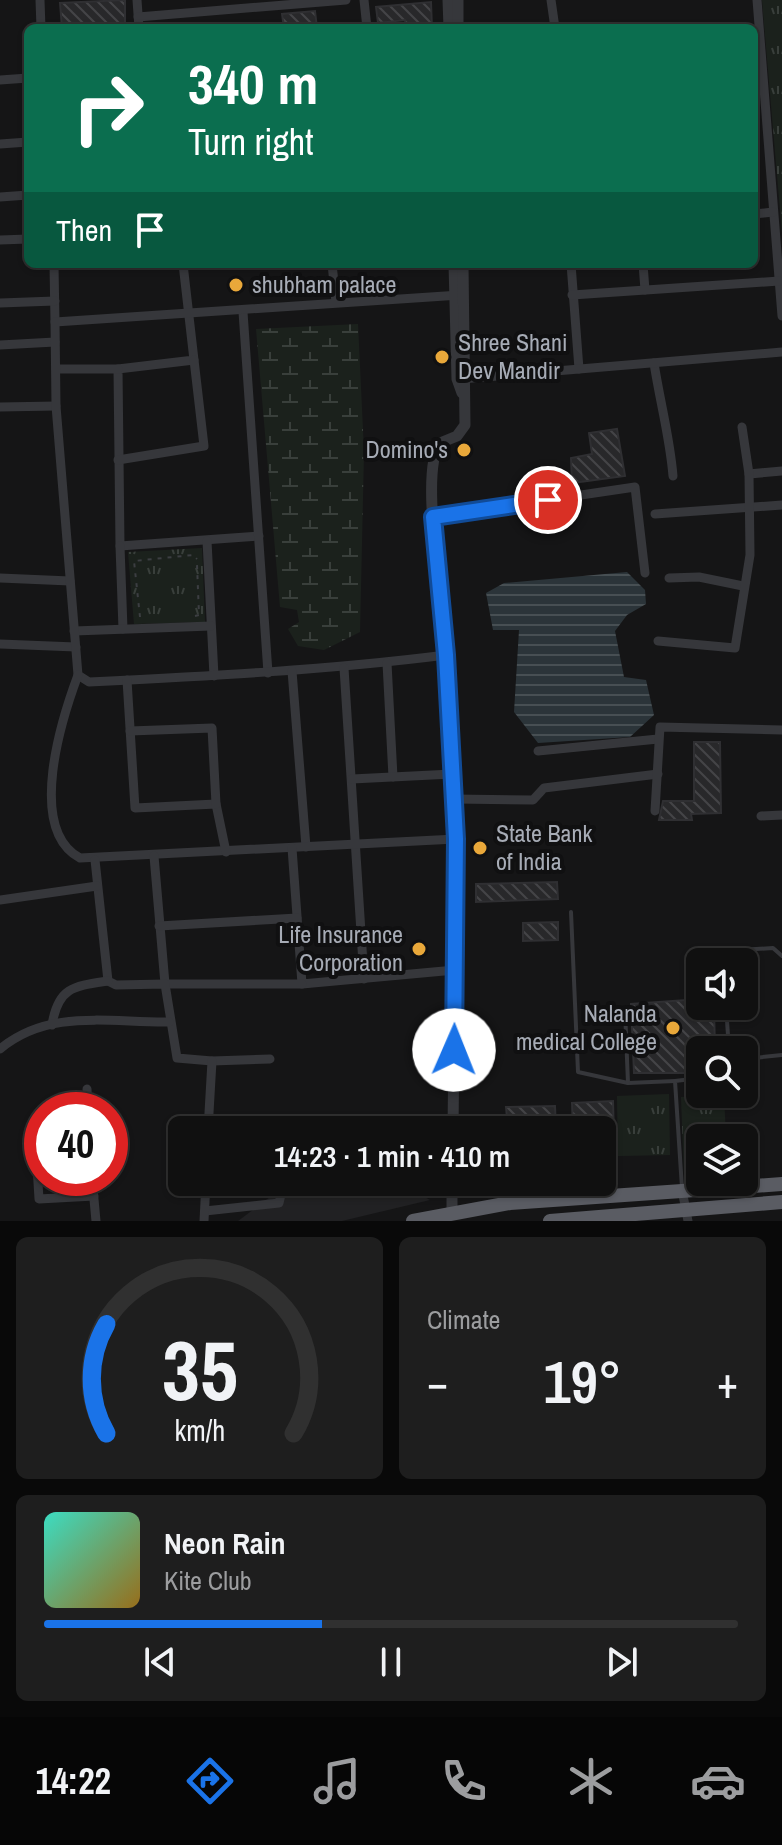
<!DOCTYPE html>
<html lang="en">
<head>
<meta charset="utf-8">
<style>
  body { margin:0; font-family:"Archivo Narrow",sans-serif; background:#1e1e1e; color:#f1f3f6; height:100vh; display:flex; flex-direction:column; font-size:30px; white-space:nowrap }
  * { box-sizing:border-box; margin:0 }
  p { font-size:26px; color:#9c9d9f }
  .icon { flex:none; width:44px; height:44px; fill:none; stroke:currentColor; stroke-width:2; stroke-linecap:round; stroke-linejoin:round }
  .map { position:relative; height:1221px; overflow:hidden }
  .panel { display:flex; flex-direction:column; gap:16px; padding:16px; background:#090909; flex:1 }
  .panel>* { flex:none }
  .hud { position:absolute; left:24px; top:24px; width:734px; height:244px; border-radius:12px; box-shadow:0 2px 6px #0004,0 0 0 2px #303030; background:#0b6e4f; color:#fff; overflow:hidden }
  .buttons { position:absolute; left:686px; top:948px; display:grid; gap:16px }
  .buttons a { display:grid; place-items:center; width:72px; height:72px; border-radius:12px; background:#101010; box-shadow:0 2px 6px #0004,0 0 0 2px #303030; font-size:40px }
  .speed { position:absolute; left:24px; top:1092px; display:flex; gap:16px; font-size:40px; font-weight:700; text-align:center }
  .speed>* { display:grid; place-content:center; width:104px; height:104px; border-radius:50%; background:#101010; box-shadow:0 2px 6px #0004,0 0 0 2px #303030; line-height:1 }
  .speed .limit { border:12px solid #d22; background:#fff; color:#111 }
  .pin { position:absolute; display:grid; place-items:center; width:68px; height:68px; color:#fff; margin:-34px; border:4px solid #fff; border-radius:50%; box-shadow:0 2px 8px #0007 }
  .me { position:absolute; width:88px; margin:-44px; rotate:1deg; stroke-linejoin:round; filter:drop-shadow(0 0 6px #0008) }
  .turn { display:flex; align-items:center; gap:28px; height:168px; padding:0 32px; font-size:36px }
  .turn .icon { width:104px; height:104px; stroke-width:2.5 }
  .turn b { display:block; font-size:56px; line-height:68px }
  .then { display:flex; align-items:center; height:76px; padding:0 32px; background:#0003; gap:16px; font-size:30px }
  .big { font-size:60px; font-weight:600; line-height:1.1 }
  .panel .widget { flex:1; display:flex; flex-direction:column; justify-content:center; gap:12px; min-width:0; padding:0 28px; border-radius:12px; background:#1e1e1e }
  .panel .dial { align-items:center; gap:0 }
  .dial svg { height:208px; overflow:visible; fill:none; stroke:#303030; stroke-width:7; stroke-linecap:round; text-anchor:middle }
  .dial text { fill:#f1f3f6; stroke:none }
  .song { display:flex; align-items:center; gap:24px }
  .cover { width:96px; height:96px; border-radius:12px; background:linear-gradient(135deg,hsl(170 70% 55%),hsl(40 70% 35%)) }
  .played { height:8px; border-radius:4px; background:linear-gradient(90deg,#1a73e8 40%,#303030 40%) }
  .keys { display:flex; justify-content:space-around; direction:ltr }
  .heat { display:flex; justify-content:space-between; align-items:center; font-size:44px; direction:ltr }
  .panel .tiles { flex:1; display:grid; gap:16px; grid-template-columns:1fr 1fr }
  .widget:last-child { grid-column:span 2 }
  .trip { position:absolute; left:168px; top:1116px; width:448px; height:80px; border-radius:12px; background:#101010; box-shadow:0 2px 6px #0004,0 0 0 2px #303030; font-weight:600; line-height:80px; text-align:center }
  .menu { display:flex; height:128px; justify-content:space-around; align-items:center; background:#060606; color:#9c9d9f }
  .menu .icon { width:56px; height:56px }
  .menu .active { color:#1a73e8 }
  .menu b { font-size:36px; color:#f1f3f6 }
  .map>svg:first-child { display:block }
  .built { fill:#212123 }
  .wetland { fill:url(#wetland-marsh) }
  .park { fill:url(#park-tufts) }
  .water { fill:url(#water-rules) }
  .building { fill:url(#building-back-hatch); stroke:#2f2f32; stroke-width:2 }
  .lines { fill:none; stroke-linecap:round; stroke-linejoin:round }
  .path { stroke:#3c3e42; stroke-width:2; stroke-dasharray:4 6; stroke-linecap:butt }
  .service { stroke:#36373b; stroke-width:4 }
  .minor { stroke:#36373b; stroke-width:9 }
  .tertiary { stroke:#36373b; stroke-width:11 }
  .trunk { stroke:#5a5c63; stroke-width:14 }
  .route-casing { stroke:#114b97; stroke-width:20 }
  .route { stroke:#1a73e8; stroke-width:14 }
  .poi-dot { fill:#e9a83a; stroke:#101011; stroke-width:3 }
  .labels { text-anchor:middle; stroke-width:8; stroke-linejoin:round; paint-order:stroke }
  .poi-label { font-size:24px; fill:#a7acb6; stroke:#101011; text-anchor:start }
</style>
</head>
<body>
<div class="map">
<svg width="782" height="1221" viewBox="0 0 782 1221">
  <defs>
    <pattern id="wetland-marsh" width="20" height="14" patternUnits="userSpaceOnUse" patternTransform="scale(2)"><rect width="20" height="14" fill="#1b211c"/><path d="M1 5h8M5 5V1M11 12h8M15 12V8" fill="none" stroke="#393f3b"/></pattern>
    <pattern id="park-tufts" width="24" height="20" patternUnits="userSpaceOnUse" patternTransform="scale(2)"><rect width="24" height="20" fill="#1b211c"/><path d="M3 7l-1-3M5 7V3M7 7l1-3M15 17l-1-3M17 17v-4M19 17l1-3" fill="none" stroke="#393f3b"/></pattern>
    <pattern id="water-rules" width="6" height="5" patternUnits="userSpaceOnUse" patternTransform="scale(2)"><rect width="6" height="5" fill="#2b3439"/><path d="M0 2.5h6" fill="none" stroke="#474f53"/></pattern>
    <pattern id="building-back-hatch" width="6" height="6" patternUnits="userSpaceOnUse" patternTransform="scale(2)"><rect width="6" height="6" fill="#28282a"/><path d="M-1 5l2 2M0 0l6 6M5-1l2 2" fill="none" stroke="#444447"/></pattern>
  </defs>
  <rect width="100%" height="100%" fill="#151516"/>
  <polygon class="built" points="277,1182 398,1182 430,1200 342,1221 238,1221 270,1197"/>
  <polygon class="wetland" points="358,324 364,452 360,632 324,650 298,646 288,629 299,622 297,610 280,607 256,329"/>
  <g class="park">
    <polygon points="762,0 782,0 782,233"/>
    <polygon points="202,548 205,622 134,624 128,552"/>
    <polygon points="669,1094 670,1155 618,1156 617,1096"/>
    <polygon points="724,1095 726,1138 700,1138 700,1174 684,1175 681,1097"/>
  </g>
  <polygon class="water" points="627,572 645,590 646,604 627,615 615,631 624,677 646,680 654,715 630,737 538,743 514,712 519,630 493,630 486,593 504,583"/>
  <g class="building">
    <polygon points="125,0 125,28 62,28 60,3"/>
    <polygon points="431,2 432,28 406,28 405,20 378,23 376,7"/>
    <polygon points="315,11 317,28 284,28 282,14"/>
    <polygon points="617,429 625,476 572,483 571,458 592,454 589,433"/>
    <polygon points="694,742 720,742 721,813 691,814 692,820 659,820 663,801 694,801"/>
    <polygon points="557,882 558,899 476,902 476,884"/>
    <polygon points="558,922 558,940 523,941 523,923"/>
    <polygon points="700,999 700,1006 714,1006 715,1050 700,1050 700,1073 634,1073 631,1004"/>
    <polygon points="613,1101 615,1170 602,1170 602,1130 573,1130 572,1103"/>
    <polygon points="555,1106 556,1130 508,1130 506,1107"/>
  </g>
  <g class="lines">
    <g class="path">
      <polyline points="195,616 199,615 197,565"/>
      <polyline points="140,617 134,561 193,555 197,559"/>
    </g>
    <g class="service">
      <polyline points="571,912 578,1072 628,1083 675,1081"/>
      <polyline points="724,962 724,951 773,948 782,956"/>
      <polyline points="726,1006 729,1050"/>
      <polyline points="625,1010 628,1083"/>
      <polyline points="744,1059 782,1055"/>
      <polyline points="682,1188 675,1081 700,1078"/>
    </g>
    <g class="minor">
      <polyline points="40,0 41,28"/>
      <polyline points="137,0 139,28"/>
      <polyline points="364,0 367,28"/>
      <polyline points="551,0 555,28"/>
      <polyline points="757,0 782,316"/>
      <polyline points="138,17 346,0"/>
      <polyline points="0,80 28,78"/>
      <polyline points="0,144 28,142"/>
      <polyline points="0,197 28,195"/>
      <polyline points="754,214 773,212"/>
      <polyline points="0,240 28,239"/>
      <polyline points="54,264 72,264"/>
      <polyline points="161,264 197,264"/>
      <polyline points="183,264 194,360 118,369 120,546 259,536"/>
      <polyline points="332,264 336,302"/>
      <polyline points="571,264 579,369"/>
      <polyline points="643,264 645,290"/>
      <polyline points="54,265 55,322"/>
      <polyline points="572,295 779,281"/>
      <polyline points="0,303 55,301"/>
      <polyline points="243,312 268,673"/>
      <polyline points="0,345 55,342"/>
      <path d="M654,363C660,402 670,438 673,476"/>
      <polyline points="56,369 118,369"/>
      <polyline points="461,379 782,352"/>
      <polyline points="0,407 56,406"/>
      <polyline points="118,460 204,446 194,360"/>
      <polyline points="749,474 782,471"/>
      <polyline points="655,514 782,505"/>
      <polyline points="433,517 635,487 645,573"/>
      <polyline points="207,541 214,676"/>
      <polyline points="120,546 123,629"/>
      <polyline points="0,578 70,581"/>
      <polyline points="669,578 699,577 743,586"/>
      <polyline points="74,631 211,626"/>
      <polyline points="658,641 735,648 750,555 749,474 742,427"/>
      <polyline points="0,644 76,647"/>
      <path d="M446,655C328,670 209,676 89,682L78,675L56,406L55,322L460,295"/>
      <polyline points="387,663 393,777"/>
      <polyline points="344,668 364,979"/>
      <polyline points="292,671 306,847"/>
      <path d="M78,675C62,718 26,829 80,858L456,839"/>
      <polyline points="127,680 135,808 216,804 226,852"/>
      <polyline points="130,731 212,728 216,804"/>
      <polyline points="538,751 658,739"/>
      <polyline points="352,779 452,774"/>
      <polyline points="454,799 533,800 544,788 658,774"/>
      <polyline points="655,811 660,727 782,730"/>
      <polyline points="761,816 782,815"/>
      <polyline points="292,848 302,984 455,970"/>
      <polyline points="154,856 165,984 302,984"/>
      <polyline points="95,860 108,981 116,985 165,984 177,1058 212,1061 270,1059"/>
      <polyline points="0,900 97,886"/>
      <polyline points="159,926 297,918"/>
      <path d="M52,1025C58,987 74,986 108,981"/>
      <path d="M0,1049C49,1008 110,1023 169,1022"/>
      <polyline points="87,1089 88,1110"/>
      <polyline points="208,1130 212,1061"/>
      <polyline points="37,1166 39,1199 94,1196"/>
      <polyline points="92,1178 96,1221"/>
      <polyline points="682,1190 688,1221"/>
      <polyline points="205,1211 279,1203 284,1182"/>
      <polyline points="204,1221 206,1182"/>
    </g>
    <g class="tertiary">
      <polyline points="448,0 449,28"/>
      <polyline points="458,0 458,28"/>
      <polyline points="454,264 457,379 462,393"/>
      <path d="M453,1130C455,953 458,776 441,599C438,567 422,468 440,443L457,436L465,425L463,264"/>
      <polyline points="452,1212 452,1182"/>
    </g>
    <g class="trunk">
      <polyline points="413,1221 510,1203 782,1184"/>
      <polyline points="550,1221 782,1202"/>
    </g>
  </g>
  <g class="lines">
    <defs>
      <polyline id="route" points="454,1050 456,839 446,655 433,517 548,500"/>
    </defs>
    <use href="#route" class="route-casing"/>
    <use href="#route" class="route"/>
  </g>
  <g class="poi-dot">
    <circle cx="236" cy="285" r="8"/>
    <circle cx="442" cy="357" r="8"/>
    <circle cx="464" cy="450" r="8"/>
    <circle cx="480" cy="848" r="8"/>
    <circle cx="419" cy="949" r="8"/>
    <circle cx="673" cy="1028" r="8"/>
  </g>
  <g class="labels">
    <g class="poi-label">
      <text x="252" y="293">shubham palace</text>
      <text x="458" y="351">Shree Shani<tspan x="458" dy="28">Dev Mandir</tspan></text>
      <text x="448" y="458" text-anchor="end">Domino's</text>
      <text x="496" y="842">State Bank<tspan x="496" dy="28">of India</tspan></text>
      <text x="403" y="943" text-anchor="end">Life Insurance<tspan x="403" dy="28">Corporation</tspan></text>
      <text x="657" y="1022" text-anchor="end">Nalanda<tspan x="657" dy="28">medical College</tspan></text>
    </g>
  </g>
</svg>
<div class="buttons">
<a><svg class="icon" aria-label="sound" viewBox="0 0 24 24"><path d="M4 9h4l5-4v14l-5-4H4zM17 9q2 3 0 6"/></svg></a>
<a><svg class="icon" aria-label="search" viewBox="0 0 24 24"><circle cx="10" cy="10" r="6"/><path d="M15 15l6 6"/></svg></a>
<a><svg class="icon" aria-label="layers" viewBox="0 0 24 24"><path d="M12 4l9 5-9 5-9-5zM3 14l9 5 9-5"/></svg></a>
</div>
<div class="speed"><div class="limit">40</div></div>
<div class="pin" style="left:548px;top:500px;background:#d93025"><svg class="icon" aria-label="arrive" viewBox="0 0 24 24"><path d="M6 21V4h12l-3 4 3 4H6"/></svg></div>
<svg class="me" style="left:454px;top:1050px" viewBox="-20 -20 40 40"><circle r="19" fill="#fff"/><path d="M0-13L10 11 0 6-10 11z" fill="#1a73e8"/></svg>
<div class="trip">14:23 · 1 min · 410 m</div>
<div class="hud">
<div class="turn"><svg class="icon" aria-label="right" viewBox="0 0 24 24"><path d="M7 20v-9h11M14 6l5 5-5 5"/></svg><div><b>340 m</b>Turn right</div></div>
<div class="then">Then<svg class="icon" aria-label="arrive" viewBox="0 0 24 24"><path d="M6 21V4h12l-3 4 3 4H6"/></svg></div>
</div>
</div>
<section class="panel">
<div class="tiles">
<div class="widget dial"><svg viewBox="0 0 100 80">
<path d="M14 69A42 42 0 1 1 86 69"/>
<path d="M14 69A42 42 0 0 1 14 27" stroke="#1a73e8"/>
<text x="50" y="56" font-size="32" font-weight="700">35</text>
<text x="50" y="72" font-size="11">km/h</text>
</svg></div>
<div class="widget"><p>Climate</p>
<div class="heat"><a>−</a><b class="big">19°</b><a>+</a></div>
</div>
<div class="widget">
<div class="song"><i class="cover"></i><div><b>Neon Rain</b><p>Kite Club</p></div></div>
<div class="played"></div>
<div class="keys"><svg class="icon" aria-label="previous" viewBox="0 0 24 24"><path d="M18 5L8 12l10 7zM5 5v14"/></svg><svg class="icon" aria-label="pause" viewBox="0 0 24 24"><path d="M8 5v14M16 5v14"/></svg><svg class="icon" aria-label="next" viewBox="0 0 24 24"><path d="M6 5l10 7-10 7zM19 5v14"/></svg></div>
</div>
</div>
</section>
<nav class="menu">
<b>14:22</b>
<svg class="icon active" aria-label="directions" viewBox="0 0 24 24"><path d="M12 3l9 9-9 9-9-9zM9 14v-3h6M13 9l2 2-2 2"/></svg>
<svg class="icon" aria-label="music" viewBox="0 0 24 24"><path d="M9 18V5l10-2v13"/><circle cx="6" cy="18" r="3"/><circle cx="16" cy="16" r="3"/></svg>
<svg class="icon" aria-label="phone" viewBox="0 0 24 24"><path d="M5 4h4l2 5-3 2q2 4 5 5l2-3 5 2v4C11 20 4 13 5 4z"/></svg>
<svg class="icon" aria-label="climate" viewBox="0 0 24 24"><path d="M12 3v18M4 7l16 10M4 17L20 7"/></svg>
<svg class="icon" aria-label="car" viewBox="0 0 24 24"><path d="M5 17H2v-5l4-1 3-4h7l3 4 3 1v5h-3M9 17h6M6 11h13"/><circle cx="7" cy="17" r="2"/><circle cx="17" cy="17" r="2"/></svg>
</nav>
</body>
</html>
